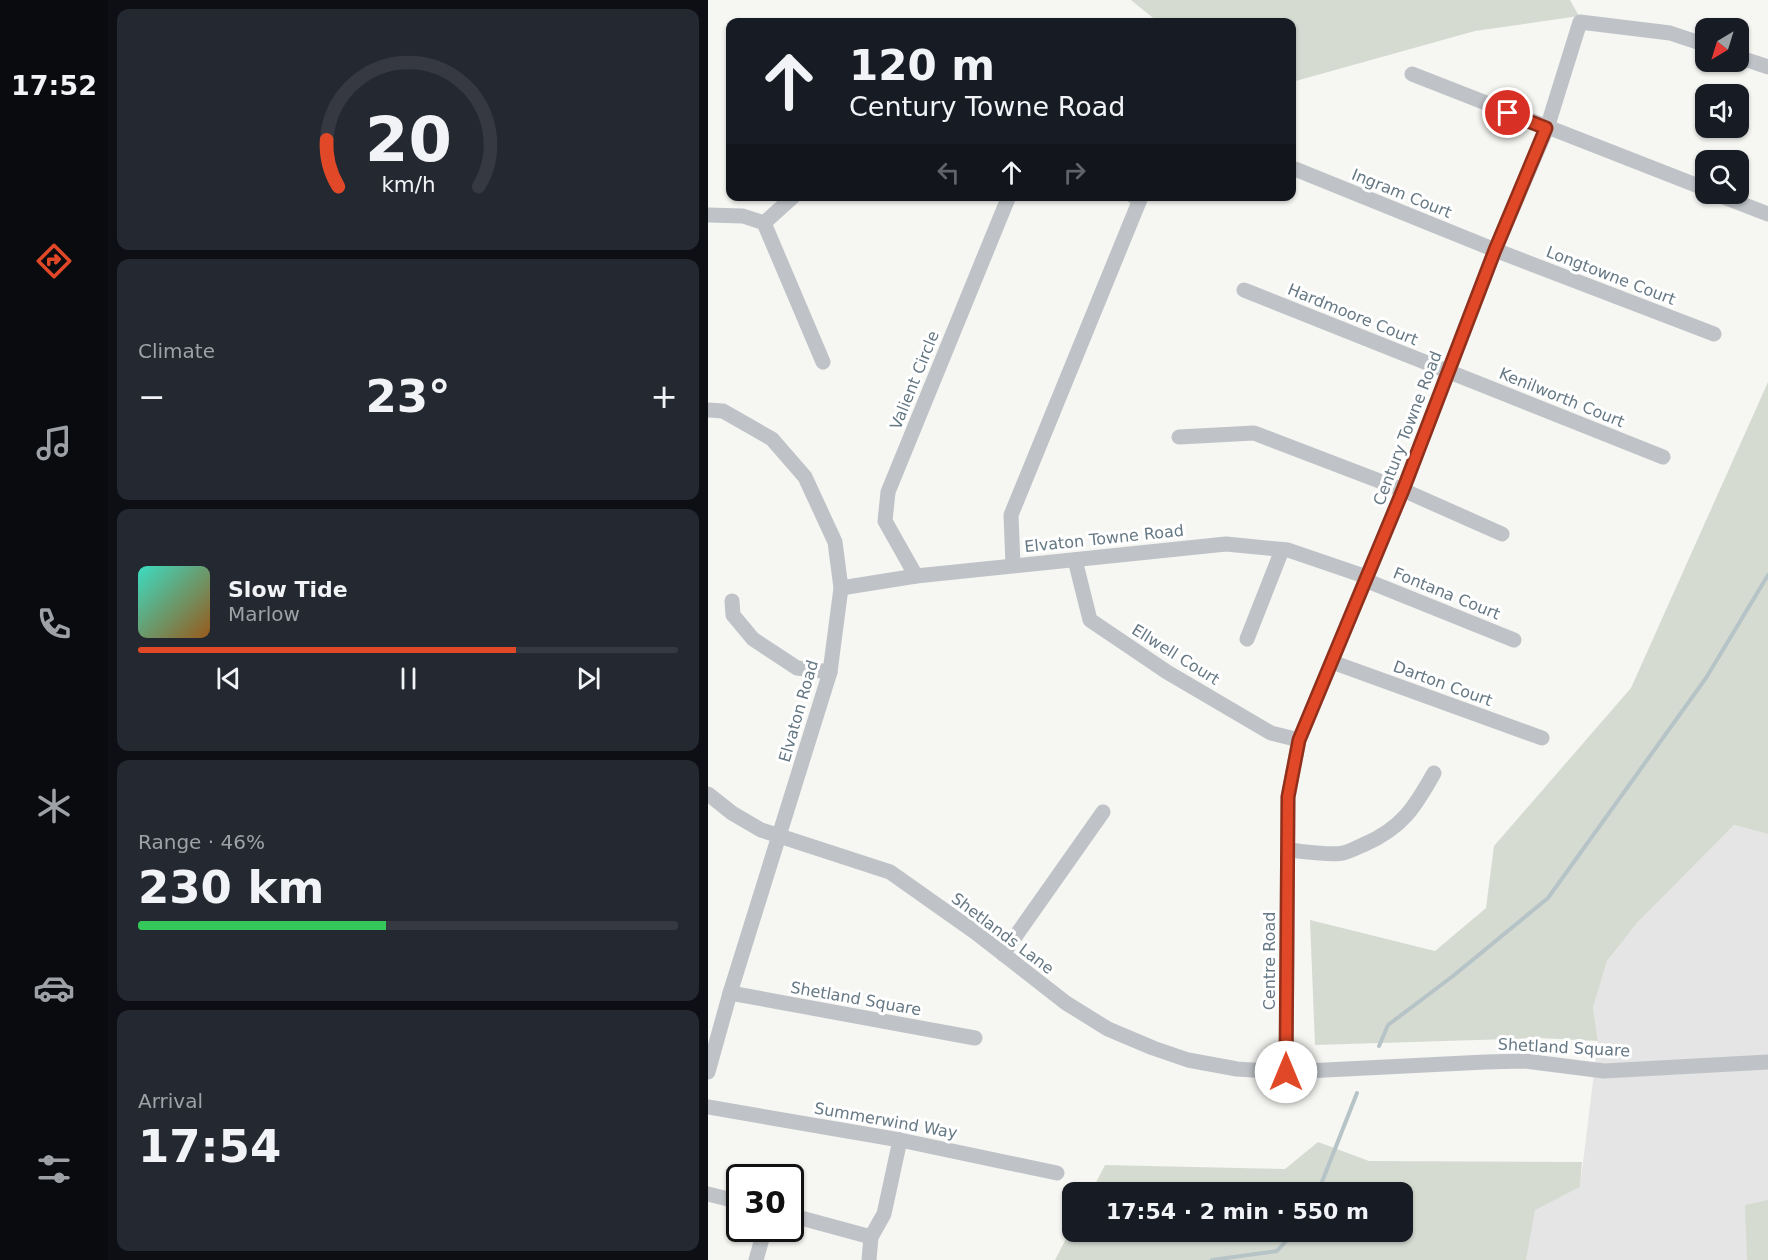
<!DOCTYPE html>
<html lang="en">
<head>
<meta charset="utf-8">
<style>
  body { margin:0; font-family:"DejaVu Sans",sans-serif; background:#242831; color:#f1f3f6; height:100vh; display:flex; flex-direction:column; font-size:22px; white-space:nowrap }
  * { box-sizing:border-box; margin:0 }
  p { font-size:20px; color:#9ea1a6 }
  .icon { flex:none; width:33px; height:33px; fill:none; stroke:currentColor; stroke-width:2; stroke-linecap:round; stroke-linejoin:round }
  .map { position:relative; flex:1; overflow:hidden }
  .details { display:flex; flex-direction:column; gap:9px; padding:9px; background:#0d0f14; width:600px }
  .details>* { flex:none }
  .top-card { position:absolute; left:18px; top:18px; width:570px; height:183px; border-radius:12px; box-shadow:0 2px 4px #0004; background:#171b24; color:#f1f3f6; overflow:hidden }
  .needle { width:39px; rotate:218deg }
  .buttons { position:absolute; left:987px; top:18px; display:grid; gap:12px }
  .buttons a { display:grid; place-items:center; width:54px; height:54px; border-radius:12px; background:#171b24; box-shadow:0 2px 4px #0004; font-size:30px }
  .speed { position:absolute; left:18px; top:1164px; display:flex; gap:12px; font-size:30px; font-weight:700; text-align:center }
  .speed>* { display:grid; place-content:center; width:78px; height:78px; border-radius:50%; background:#171b24; box-shadow:0 2px 4px #0004; line-height:1 }
  .speed .limit { border:3px solid #111; border-radius:9px; background:#fff; color:#111 }
  .pin { position:absolute; display:grid; place-items:center; width:51px; height:51px; color:#fff; margin:-26px; border:3px solid #fff; border-radius:50%; box-shadow:0 2px 6px #0007 }
  .me { position:absolute; width:66px; margin:-33px; rotate:0deg; stroke-linejoin:round; filter:drop-shadow(0 0 4px #0008) }
  .turn { display:flex; align-items:center; gap:21px; height:126px; padding:0 24px; font-size:27px }
  .turn .icon { width:78px; height:78px; stroke-width:2.5 }
  .turn b { display:block; font-size:42px; line-height:51px }
  .lanes { display:flex; align-items:center; height:57px; padding:0 24px; background:#0003; justify-content:center; gap:30px; direction:ltr }
  .lanes .off { opacity:.35 }
  .big { font-size:45px; font-weight:700; line-height:1.1 }
  .details .tile { flex:1; display:flex; flex-direction:column; justify-content:center; gap:9px; min-width:0; padding:0 21px; border-radius:12px; background:#242831 }
  .details .dial { align-items:center; gap:0 }
  .dial svg { height:156px; overflow:visible; fill:none; stroke:#363941; stroke-width:7; stroke-linecap:round; text-anchor:middle }
  .dial text { fill:#f1f3f6; stroke:none }
  .song { display:flex; align-items:center; gap:18px }
  .cover { width:72px; height:72px; border-radius:9px; background:linear-gradient(135deg,hsl(170 70% 55%),hsl(30 70% 35%)) }
  .played { height:6px; border-radius:3px; background:linear-gradient(90deg,#e14828 70%,#363941 70%) }
  .keys { display:flex; justify-content:space-around; direction:ltr }
  .heat { display:flex; justify-content:space-between; align-items:center; font-size:33px; direction:ltr }
  .charge { height:9px; border-radius:4px; background:linear-gradient(90deg,#34c759 46%,#363941 0) }
  .trip { position:absolute; left:354px; top:1182px; width:351px; height:60px; border-radius:12px; background:#171b24; box-shadow:0 2px 4px #0004; font-weight:700; line-height:60px; text-align:center }
  main { display:flex; flex:1; min-height:0 }
  .menu { display:flex; flex-direction:column; width:108px; justify-content:space-around; align-items:center; background:#090b0e; color:#9ea1a6 }
  .menu .icon { width:42px; height:42px }
  .menu .active { color:#e14828 }
  .menu b { font-size:27px; color:#f1f3f6 }
  .map>svg:first-child { display:block }
  .built { fill:#e4e5e4 }
  .green { fill:#d6dbd2 }
  .lines { fill:none; stroke-linecap:round; stroke-linejoin:round }
  .stream { stroke:#b6c4c7; stroke-width:4 }
  .minor { stroke:#bfc3c7; stroke-width:15 }
  .route-casing { stroke:#922f1a; stroke-width:15 }
  .route { stroke:#e14828; stroke-width:10 }
  .labels { text-anchor:middle; stroke-width:6; stroke-linejoin:round; paint-order:stroke }
  .street-label { font-size:16px; fill:#657884; stroke:#fff }
</style>
</head>
<body>
<main>
<nav class="menu">
<b>17:52</b>
<svg class="icon active" aria-label="directions" viewBox="0 0 24 24"><path d="M12 3l9 9-9 9-9-9zM9 14v-3h6M13 9l2 2-2 2"/></svg>
<svg class="icon" aria-label="music" viewBox="0 0 24 24"><path d="M9 18V5l10-2v13"/><circle cx="6" cy="18" r="3"/><circle cx="16" cy="16" r="3"/></svg>
<svg class="icon" aria-label="phone" viewBox="0 0 24 24"><path d="M5 4h4l2 5-3 2q2 4 5 5l2-3 5 2v4C11 20 4 13 5 4z"/></svg>
<svg class="icon" aria-label="climate" viewBox="0 0 24 24"><path d="M12 3v18M4 7l16 10M4 17L20 7"/></svg>
<svg class="icon" aria-label="car" viewBox="0 0 24 24"><path d="M5 17H2v-5l4-1 3-4h7l3 4 3 1v5h-3M9 17h6M6 11h13"/><circle cx="7" cy="17" r="2"/><circle cx="17" cy="17" r="2"/></svg>
<svg class="icon" aria-label="filters" viewBox="0 0 24 24"><path d="M4 7h16M4 17h16"/><circle cx="9" cy="7" r="2"/><circle cx="15" cy="17" r="2"/></svg>
</nav>
<section class="details">
<div class="tile dial"><svg viewBox="0 0 100 80">
<path d="M14 69A42 42 0 1 1 86 69"/>
<path d="M14 69A42 42 0 0 1 8 45" stroke="#e14828"/>
<text x="50" y="56" font-size="32" font-weight="700">20</text>
<text x="50" y="72" font-size="11">km/h</text>
</svg></div>
<div class="tile"><p>Climate</p>
<div class="heat"><a>−</a><b class="big">23°</b><a>+</a></div>
</div>
<div class="tile">
<div class="song"><i class="cover"></i><div><b>Slow Tide</b><p>Marlow</p></div></div>
<div class="played"></div>
<div class="keys"><svg class="icon" aria-label="previous" viewBox="0 0 24 24"><path d="M18 5L8 12l10 7zM5 5v14"/></svg><svg class="icon" aria-label="pause" viewBox="0 0 24 24"><path d="M8 5v14M16 5v14"/></svg><svg class="icon" aria-label="next" viewBox="0 0 24 24"><path d="M6 5l10 7-10 7zM19 5v14"/></svg></div>
</div>
<div class="tile"><p>Range · 46%</p><b class="big">230 km</b><div class="charge"></div></div>
<div class="tile"><p>Arrival</p><b class="big">17:54</b></div>
</section>
<div class="map">
<svg width="1060" height="1260" viewBox="0 0 1060 1260">
  <rect width="100%" height="100%" fill="#f6f6f3"/>
  <polygon class="built" points="1026,825 1060,834 1060,1260 818,1260 826,1210 872,1187 890,1041 885,1008 899,961 929,923"/>
  <g class="green">
    <polygon points="423,0 862,0 871,16 767,31 584,82 584,22 450,22"/>
    <polygon points="1060,382 1060,834 1026,825 929,923 899,961 885,1008 890,1041 832,1038 607,1045 602,920 727,951 778,908 786,846 923,688"/>
    <polygon points="610,1142 661,1161 874,1162 872,1187 827,1210 818,1260 347,1260 364,1227 364,1232 694,1232 694,1192 383,1192 397,1165 577,1169"/>
    <polygon points="1060,1200 1060,1260 1039,1260 1037,1205"/>
  </g>
  <g class="lines">
    <g class="stream">
      <polyline points="671,1046 680,1025 745,976 840,898 998,678 1060,575"/>
      <polyline points="610,1192 649,1093"/>
      <polyline points="504,1260 569,1251 586,1232"/>
    </g>
    <g class="minor">
      <polyline points="1030,57 1060,67"/>
      <polyline points="704,74 998,189"/>
      <polyline points="587,169 787,250 1006,334"/>
      <polyline points="1008,194 1060,214"/>
      <polyline points="0,215 35,216 56,223 115,362"/>
      <polyline points="56,223 86,196"/>
      <polyline points="536,290 955,457"/>
      <polyline points="0,410 15,411 64,439 97,477 127,542 133,588 122,672 22,993 0,1072"/>
      <polyline points="471,437 546,433 695,490 794,534"/>
      <polyline points="367,560 382,620 459,672 563,733 591,740"/>
      <polyline points="305,565 303,515 433,197 425,196"/>
      <polyline points="208,576 177,521 180,492 301,196"/>
      <polyline points="657,580 806,640"/>
      <polyline points="133,588 208,576 518,544 580,550 659,577"/>
      <polyline points="24,601 25,615 45,639 89,668 122,672"/>
      <polyline points="539,639 574,550"/>
      <polyline points="624,662 834,738"/>
      <polyline points="0,794 24,813 53,830 182,872 267,932 358,1003 400,1029 445,1048 480,1060 529,1069 578,1072 777,1062 817,1061 896,1071 1060,1062"/>
      <path d="M580,850C593,851 623,856 635,853C643,851 650,847 657,844C694,828 707,807 726,773"/>
      <polyline points="295,954 395,812"/>
      <polyline points="22,993 267,1038"/>
      <polyline points="578,1072 580,797 591,740 695,490 787,250 839,128 872,22 962,33 998,45"/>
      <polyline points="0,1107 192,1140 349,1173"/>
      <polyline points="0,1194 32,1202"/>
      <polyline points="82,1215 163,1237"/>
      <polyline points="48,1260 57,1228"/>
      <polyline points="161,1260 163,1237 176,1214 192,1140"/>
    </g>
  </g>
  <g class="lines">
    <defs>
      <polyline id="route" points="578,1072 580,797 591,740 695,490 787,250 838,128 800,113"/>
    </defs>
    <use href="#route" class="route-casing"/>
    <use href="#route" class="route"/>
  </g>
  <g class="labels">
    <g class="street-label">
      <text transform="translate(694 193) rotate(22)" y="6">Ingram Court</text>
      <text transform="translate(903 275) rotate(21)" y="6">Longtowne Court</text>
      <text transform="translate(645 314) rotate(22)" y="6">Hardmoore Court</text>
      <text transform="translate(206 380) rotate(-68)" y="6">Valient Circle</text>
      <text transform="translate(854 397) rotate(22)" y="6">Kenilworth Court</text>
      <text transform="translate(699 428) rotate(-69)" y="6">Century Towne Road</text>
      <text transform="translate(396 538) rotate(-6)" y="6">Elvaton Towne Road</text>
      <text transform="translate(739 593) rotate(22)" y="6">Fontana Court</text>
      <text transform="translate(468 654) rotate(32)" y="6">Ellwell Court</text>
      <text transform="translate(735 683) rotate(20)" y="6">Darton Court</text>
      <text transform="translate(90 711) rotate(-74)" y="6">Elvaton Road</text>
      <text transform="translate(295 933) rotate(37)" y="6">Shetlands Lane</text>
      <text transform="translate(561 961) rotate(-90)" y="6">Centre Road</text>
      <text transform="translate(148 998) rotate(10)" y="6">Shetland Square</text>
      <text transform="translate(856 1047) rotate(3)" y="6">Shetland Square</text>
      <text transform="translate(178 1120) rotate(10)" y="6">Summerwind Way</text>
    </g>
  </g>
</svg>
<div class="buttons">
<a><svg class="needle" viewBox="-14 -14 28 28"><path d="M0-13l5 13h-10z" fill="#e53935"/><path d="M0 13l5-13h-10z" fill="#9ea1a6"/></svg></a>
<a><svg class="icon" aria-label="sound" viewBox="0 0 24 24"><path d="M4 9h4l5-4v14l-5-4H4zM17 9q2 3 0 6"/></svg></a>
<a><svg class="icon" aria-label="search" viewBox="0 0 24 24"><circle cx="10" cy="10" r="6"/><path d="M15 15l6 6"/></svg></a>
</div>
<div class="speed"><div class="limit">30</div></div>
<div class="pin" style="left:800px;top:113px;background:#d93025"><svg class="icon" aria-label="arrive" viewBox="0 0 24 24"><path d="M6 21V4h12l-3 4 3 4H6"/></svg></div>
<svg class="me" style="left:578px;top:1072px" viewBox="-20 -20 40 40"><circle r="19" fill="#fff"/><path d="M0-13L10 11 0 6-10 11z" fill="#e14828"/></svg>
<div class="trip">17:54 · 2 min · 550 m</div>
<div class="top-card">
<div class="turn"><svg class="icon" aria-label="ahead" viewBox="0 0 24 24"><path d="M12 20V5M6 11l6-6 6 6"/></svg><div><b>120 m</b>Century Towne Road</div></div>
<div class="lanes"><svg class="icon off" aria-label="left" viewBox="0 0 24 24"><path d="M17 20v-9H6M10 6l-5 5 5 5"/></svg><svg class="icon" aria-label="ahead" viewBox="0 0 24 24"><path d="M12 20V5M6 11l6-6 6 6"/></svg><svg class="icon off" aria-label="right" viewBox="0 0 24 24"><path d="M7 20v-9h11M14 6l5 5-5 5"/></svg></div>
</div>
</div>
</main>
</body>
</html>
